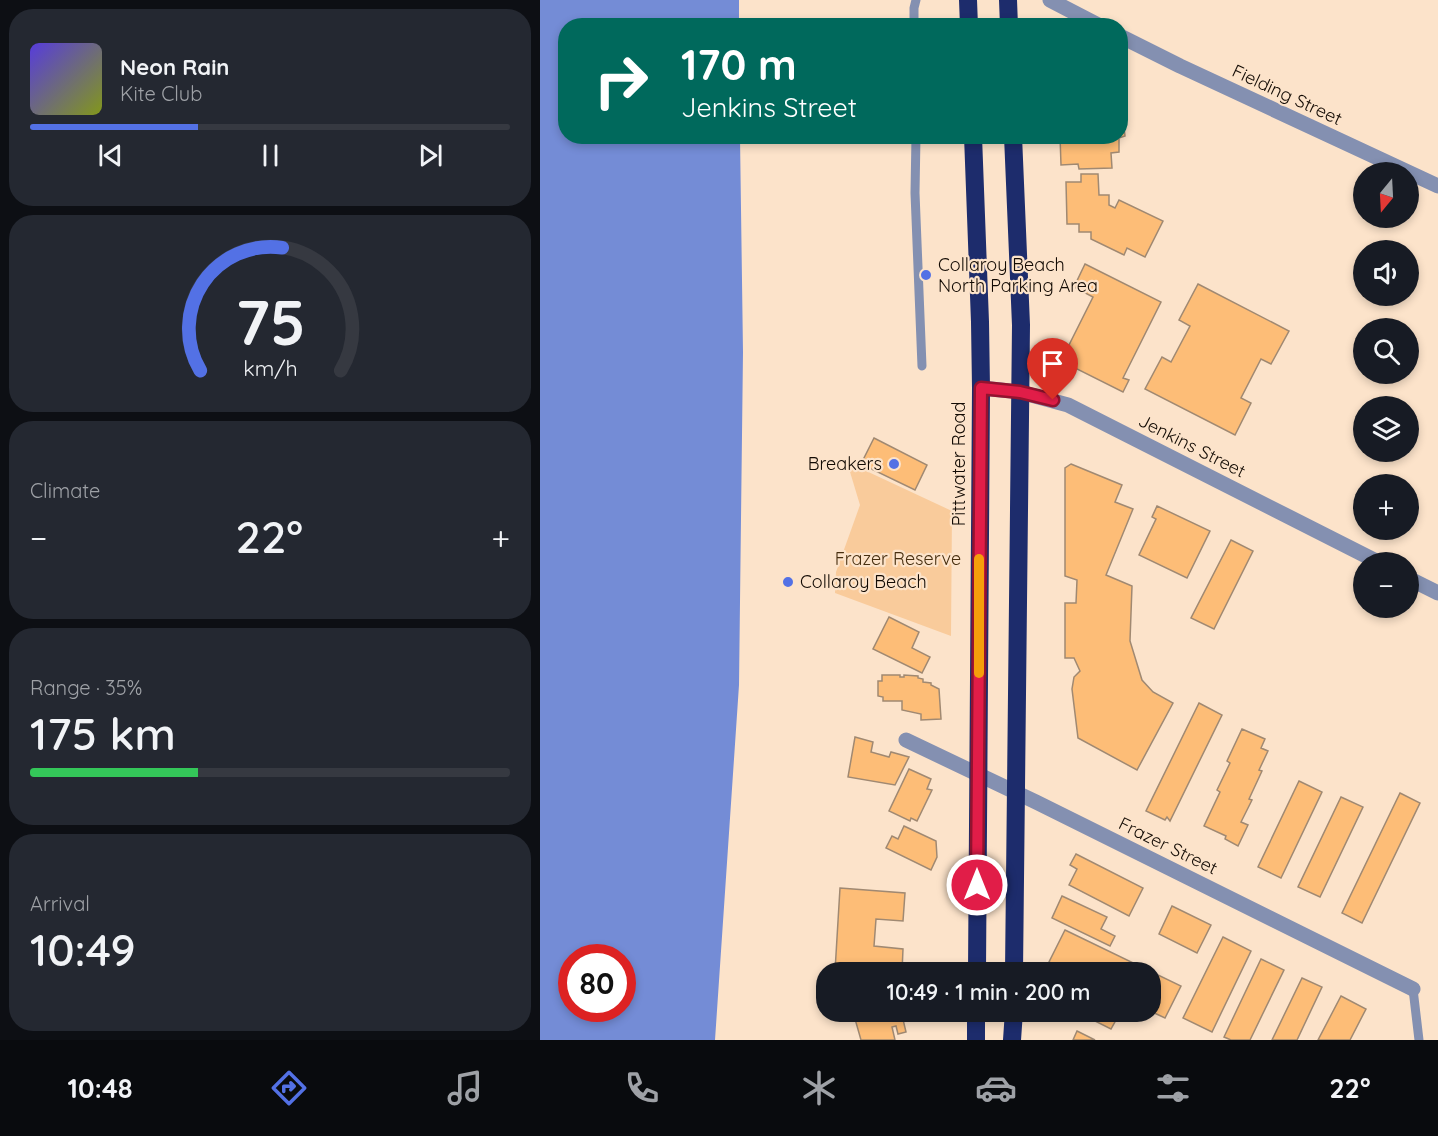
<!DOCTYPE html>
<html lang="en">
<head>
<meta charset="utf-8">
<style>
  body { margin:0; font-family:Quicksand,sans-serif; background:#242831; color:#f1f3f6; height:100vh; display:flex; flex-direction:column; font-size:22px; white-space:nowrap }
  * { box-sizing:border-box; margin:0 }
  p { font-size:20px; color:#9ea1a6 }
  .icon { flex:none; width:33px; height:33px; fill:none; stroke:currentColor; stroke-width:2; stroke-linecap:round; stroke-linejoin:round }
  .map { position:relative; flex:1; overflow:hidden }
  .drawer { display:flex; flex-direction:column; gap:9px; padding:9px; background:#0d0f14; width:540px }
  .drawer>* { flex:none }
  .banner { position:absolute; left:18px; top:18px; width:570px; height:126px; border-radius:24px; box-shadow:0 3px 9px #0003; background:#00695c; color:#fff; overflow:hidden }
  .needle { width:39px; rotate:198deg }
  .tools { position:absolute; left:813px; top:162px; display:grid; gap:12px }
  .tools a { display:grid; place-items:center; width:66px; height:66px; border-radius:50%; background:#171b24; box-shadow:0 3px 9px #0003; font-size:30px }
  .speed { position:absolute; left:18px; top:944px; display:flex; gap:12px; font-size:30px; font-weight:700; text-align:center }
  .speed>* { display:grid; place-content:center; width:78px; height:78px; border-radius:50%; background:#171b24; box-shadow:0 3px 9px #0003; line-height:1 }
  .speed .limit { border:9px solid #d22; background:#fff; color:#111 }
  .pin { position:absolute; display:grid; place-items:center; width:51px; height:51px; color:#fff; margin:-62px -26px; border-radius:50% 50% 50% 0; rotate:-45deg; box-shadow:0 0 6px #0007 }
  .pin .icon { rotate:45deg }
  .me { position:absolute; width:66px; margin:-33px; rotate:0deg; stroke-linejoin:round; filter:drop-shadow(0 0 4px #0008) }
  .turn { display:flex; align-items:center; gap:21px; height:126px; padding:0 24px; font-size:27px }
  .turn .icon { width:78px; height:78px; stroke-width:2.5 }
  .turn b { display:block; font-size:42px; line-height:51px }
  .big { font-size:45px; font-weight:600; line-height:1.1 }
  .drawer .card { flex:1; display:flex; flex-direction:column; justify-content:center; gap:9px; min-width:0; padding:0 21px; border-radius:24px; background:#242831 }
  .drawer .dial { align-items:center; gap:0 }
  .dial svg { height:156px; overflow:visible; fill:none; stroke:#363941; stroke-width:7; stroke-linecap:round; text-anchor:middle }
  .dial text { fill:#f1f3f6; stroke:none }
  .song { display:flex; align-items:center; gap:18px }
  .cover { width:72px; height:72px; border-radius:9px; background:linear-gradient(135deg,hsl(250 70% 55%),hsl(70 70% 35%)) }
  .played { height:6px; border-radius:3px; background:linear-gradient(90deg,#5371e5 35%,#363941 35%) }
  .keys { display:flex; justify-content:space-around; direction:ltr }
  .heat { display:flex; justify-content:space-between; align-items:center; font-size:33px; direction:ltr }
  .charge { height:9px; border-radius:4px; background:linear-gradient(90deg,#34c759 35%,#363941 0) }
  .trip { position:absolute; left:276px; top:962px; width:345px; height:60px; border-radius:24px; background:#171b24; box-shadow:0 3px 9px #0003; font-weight:600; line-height:60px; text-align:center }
  .tabs { display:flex; height:96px; justify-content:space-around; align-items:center; background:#090b0e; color:#9ea1a6 }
  .tabs .icon { width:42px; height:42px }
  .tabs .on { color:#5371e5 }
  .tabs b { font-size:27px; color:#f1f3f6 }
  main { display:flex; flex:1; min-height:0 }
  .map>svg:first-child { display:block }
  .green { fill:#f9cb9b }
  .water { fill:#748cd6; fill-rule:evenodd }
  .building { fill:#fdbd77; stroke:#a08972; stroke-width:1.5 }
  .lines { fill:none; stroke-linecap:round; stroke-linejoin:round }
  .lane { stroke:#8490b1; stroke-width:9 }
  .street { stroke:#8490b1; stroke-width:15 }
  .highway { stroke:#1d2c6c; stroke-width:18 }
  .route-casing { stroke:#92132f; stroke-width:15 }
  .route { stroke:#e11d48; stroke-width:10 }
  .slow { stroke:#f59e0b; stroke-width:10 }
  .poi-dot { fill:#5371e5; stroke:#fce3ca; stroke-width:2 }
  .labels { text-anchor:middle; stroke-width:4.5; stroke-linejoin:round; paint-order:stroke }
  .street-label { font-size:18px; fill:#120a03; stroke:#fce3ca }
  .poi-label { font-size:18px; fill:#120a03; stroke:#fce3ca; text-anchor:start }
  .park-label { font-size:18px; fill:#482f10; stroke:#fce3ca }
</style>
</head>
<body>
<main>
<section class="drawer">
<div class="card">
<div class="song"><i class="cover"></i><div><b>Neon Rain</b><p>Kite Club</p></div></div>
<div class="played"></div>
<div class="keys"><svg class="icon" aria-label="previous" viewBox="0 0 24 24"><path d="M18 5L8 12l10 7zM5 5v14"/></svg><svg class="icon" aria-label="pause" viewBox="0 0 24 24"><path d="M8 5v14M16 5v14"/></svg><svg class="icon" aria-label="next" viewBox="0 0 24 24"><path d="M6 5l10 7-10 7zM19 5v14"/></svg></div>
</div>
<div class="card dial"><svg viewBox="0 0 100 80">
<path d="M14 69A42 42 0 1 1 86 69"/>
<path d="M14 69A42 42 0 0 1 56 6" stroke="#5371e5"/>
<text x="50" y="56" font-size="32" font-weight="700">75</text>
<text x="50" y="72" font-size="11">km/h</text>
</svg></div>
<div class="card"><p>Climate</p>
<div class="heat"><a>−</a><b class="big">22°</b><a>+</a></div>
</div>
<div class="card"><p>Range · 35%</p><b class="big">175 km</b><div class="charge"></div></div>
<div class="card"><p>Arrival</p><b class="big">10:49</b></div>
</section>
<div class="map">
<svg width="898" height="1040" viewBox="0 0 898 1040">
  <rect width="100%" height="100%" fill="#fce3ca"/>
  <polygon class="green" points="307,462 412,511 411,636 295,593 296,572 320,505"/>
  <path class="water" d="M0,0H199V25L26,26V136L200,137L203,352L199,685L175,1040H0ZM32,957H82V1008H32Z"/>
  <g class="building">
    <polygon points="580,79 586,79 587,118 580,119"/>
    <polygon points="580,127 584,127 585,136 579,138 579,152 571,153 572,168 539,169 538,164 521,165 520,136 580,136"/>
    <polygon points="541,174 558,174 559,195 569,195 569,205 575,208 579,200 623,221 605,257 587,248 584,255 551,239 551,232 539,232 539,224 527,224 526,182 541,182"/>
    <polygon points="545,264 621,302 583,378 589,380 583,392 521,361 553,297 534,287"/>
    <polygon points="658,284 749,331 731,364 721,359 701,398 711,403 695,435 605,389 622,357 631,362 650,326 639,320"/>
    <polygon points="334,438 387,465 375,490 321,464"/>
    <polygon points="531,464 582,485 575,502 593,509 566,575 592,586 590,641 602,680 613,692 633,703 597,770 538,738 532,689 534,677 540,671 534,658 525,658 525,603 536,603 537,580 525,576 525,468"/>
    <polygon points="617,506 670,531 647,578 599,555 616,519 612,517"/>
    <polygon points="691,540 713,551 674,629 651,618"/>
    <polygon points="349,617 379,632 372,648 390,657 382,673 333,649"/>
    <polygon points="342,675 360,675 360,677 364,677 364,675 378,676 378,678 383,679 383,682 391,683 391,685 399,689 401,719 381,720 381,714 362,710 362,701 343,701 343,697 338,696 338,681 342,681"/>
    <polygon points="659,703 682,715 630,821 627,817 625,820 606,811"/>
    <polygon points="702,729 725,739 721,748 728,751 719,770 722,771 709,799 712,800 701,822 708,825 698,846 685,839 686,836 664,826 680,792 677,790 690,763 687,761"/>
    <polygon points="315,737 333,742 331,752 349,757 351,752 369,757 355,785 308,777"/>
    <polygon points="369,769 391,779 387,789 392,790 377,821 371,818 370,821 349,811"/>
    <polygon points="759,781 782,792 741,878 718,867"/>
    <polygon points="860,793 880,803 822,923 802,913"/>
    <polygon points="801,797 823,807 780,897 758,887"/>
    <polygon points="364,826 396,841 397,857 391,870 346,848 352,836 358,839"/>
    <polygon points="536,854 603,888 589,916 529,885 537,869 530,865"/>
    <polygon points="300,888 365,893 363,921 336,919 334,946 363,949 362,972 295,971"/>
    <polygon points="522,896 567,917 561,929 575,936 570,946 512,918"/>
    <polygon points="632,906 671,925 657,953 619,934"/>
    <polygon points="525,930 641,986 625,1018 610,1011 610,972 530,972 509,962"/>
    <polygon points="683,937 711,951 672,1032 643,1018"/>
    <polygon points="721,959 744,970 710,1040 691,1040 684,1037"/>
    <polygon points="762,978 782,987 757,1040 732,1040"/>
    <polygon points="801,996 826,1009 810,1040 778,1040"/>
    <polygon points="329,1011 361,1011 366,1032 358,1034 356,1026 352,1027 355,1040 321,1040 315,1019 319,1013"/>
    <polygon points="535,1011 581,1011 571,1029"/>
    <polygon points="537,1031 555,1040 533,1040"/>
  </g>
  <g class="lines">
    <g class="lane">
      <polyline points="374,26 374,8 376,0"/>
      <polyline points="376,136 375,193 382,366"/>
      <polyline points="873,989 879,1040"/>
    </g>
    <g class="street">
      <polyline points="510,0 560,26"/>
      <polyline points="580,36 640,66 898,186"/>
      <polyline points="441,388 480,392 528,405 838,562"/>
      <polyline points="868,578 898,593"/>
      <polyline points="366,740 496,802 873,989"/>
    </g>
    <g class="highway">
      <polyline points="428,0 429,26"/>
      <polyline points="468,0 469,26"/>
      <polyline points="433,136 440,322 441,388 437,972"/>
      <polyline points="473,136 481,325 474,972"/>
      <polyline points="436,1040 436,1011"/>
      <polyline points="472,1040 474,1011"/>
    </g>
  </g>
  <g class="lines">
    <defs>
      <polyline id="route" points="437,885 441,388 480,392 513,400"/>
    </defs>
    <use href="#route" class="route-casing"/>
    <use href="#route" class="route"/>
    <polyline class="slow" points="439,673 439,559"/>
  </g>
  <g class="poi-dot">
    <circle cx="386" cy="275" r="6"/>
    <circle cx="354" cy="464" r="6"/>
    <circle cx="248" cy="582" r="6"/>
  </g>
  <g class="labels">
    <g class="street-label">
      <text transform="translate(747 95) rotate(25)" y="6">Fielding Street</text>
      <text transform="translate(652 446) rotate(27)" y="6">Jenkins Street</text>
      <text transform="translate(419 464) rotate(-90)" y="6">Pittwater Road</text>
      <text transform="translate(628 846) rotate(26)" y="6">Frazer Street</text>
    </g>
    <g class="poi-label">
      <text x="398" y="271">Collaroy Beach<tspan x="398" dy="21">North Parking Area</tspan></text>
      <text x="342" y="470" text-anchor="end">Breakers</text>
      <text x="260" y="588">Collaroy Beach</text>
    </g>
    <g class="park-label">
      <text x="358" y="565">Frazer Reserve</text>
    </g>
  </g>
</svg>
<div class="tools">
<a><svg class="needle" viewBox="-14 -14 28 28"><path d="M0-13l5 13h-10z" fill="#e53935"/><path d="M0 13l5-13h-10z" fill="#9ea1a6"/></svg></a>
<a><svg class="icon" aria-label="sound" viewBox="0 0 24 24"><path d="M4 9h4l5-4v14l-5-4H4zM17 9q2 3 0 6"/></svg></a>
<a><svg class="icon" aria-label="search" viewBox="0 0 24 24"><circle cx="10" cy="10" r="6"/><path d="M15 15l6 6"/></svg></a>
<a><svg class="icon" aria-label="layers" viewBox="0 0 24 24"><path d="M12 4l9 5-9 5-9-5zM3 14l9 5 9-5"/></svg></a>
<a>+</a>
<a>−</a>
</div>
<div class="speed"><div class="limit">80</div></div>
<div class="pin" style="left:513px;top:400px;background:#d93025"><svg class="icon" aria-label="arrive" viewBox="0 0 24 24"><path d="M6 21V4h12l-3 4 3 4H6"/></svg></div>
<svg class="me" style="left:437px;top:885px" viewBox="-20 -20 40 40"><circle r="17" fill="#e11d48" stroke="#fff" stroke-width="3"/><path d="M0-11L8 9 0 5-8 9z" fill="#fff"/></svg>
<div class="trip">10:49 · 1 min · 200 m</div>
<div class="banner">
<div class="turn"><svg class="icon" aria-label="right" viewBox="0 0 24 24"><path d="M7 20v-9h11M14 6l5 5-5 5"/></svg><div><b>170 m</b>Jenkins Street</div></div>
</div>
</div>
</main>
<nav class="tabs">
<b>10:48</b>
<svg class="icon on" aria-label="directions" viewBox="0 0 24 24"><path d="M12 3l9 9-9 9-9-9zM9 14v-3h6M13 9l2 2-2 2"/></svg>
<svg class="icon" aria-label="music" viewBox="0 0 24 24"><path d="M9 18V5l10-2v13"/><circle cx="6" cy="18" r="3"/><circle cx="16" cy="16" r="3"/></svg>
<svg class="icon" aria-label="phone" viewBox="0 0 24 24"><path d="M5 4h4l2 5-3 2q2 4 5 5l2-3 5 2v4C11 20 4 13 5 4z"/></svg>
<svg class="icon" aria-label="climate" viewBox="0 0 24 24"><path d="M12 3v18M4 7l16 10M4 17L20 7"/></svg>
<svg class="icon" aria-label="car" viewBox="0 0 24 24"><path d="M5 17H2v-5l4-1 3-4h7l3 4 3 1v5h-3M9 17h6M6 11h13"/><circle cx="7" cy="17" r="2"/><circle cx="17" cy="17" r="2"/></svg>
<svg class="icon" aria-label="filters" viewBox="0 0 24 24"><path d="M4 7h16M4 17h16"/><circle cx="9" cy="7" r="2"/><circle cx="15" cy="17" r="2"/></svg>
<b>22°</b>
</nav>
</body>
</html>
